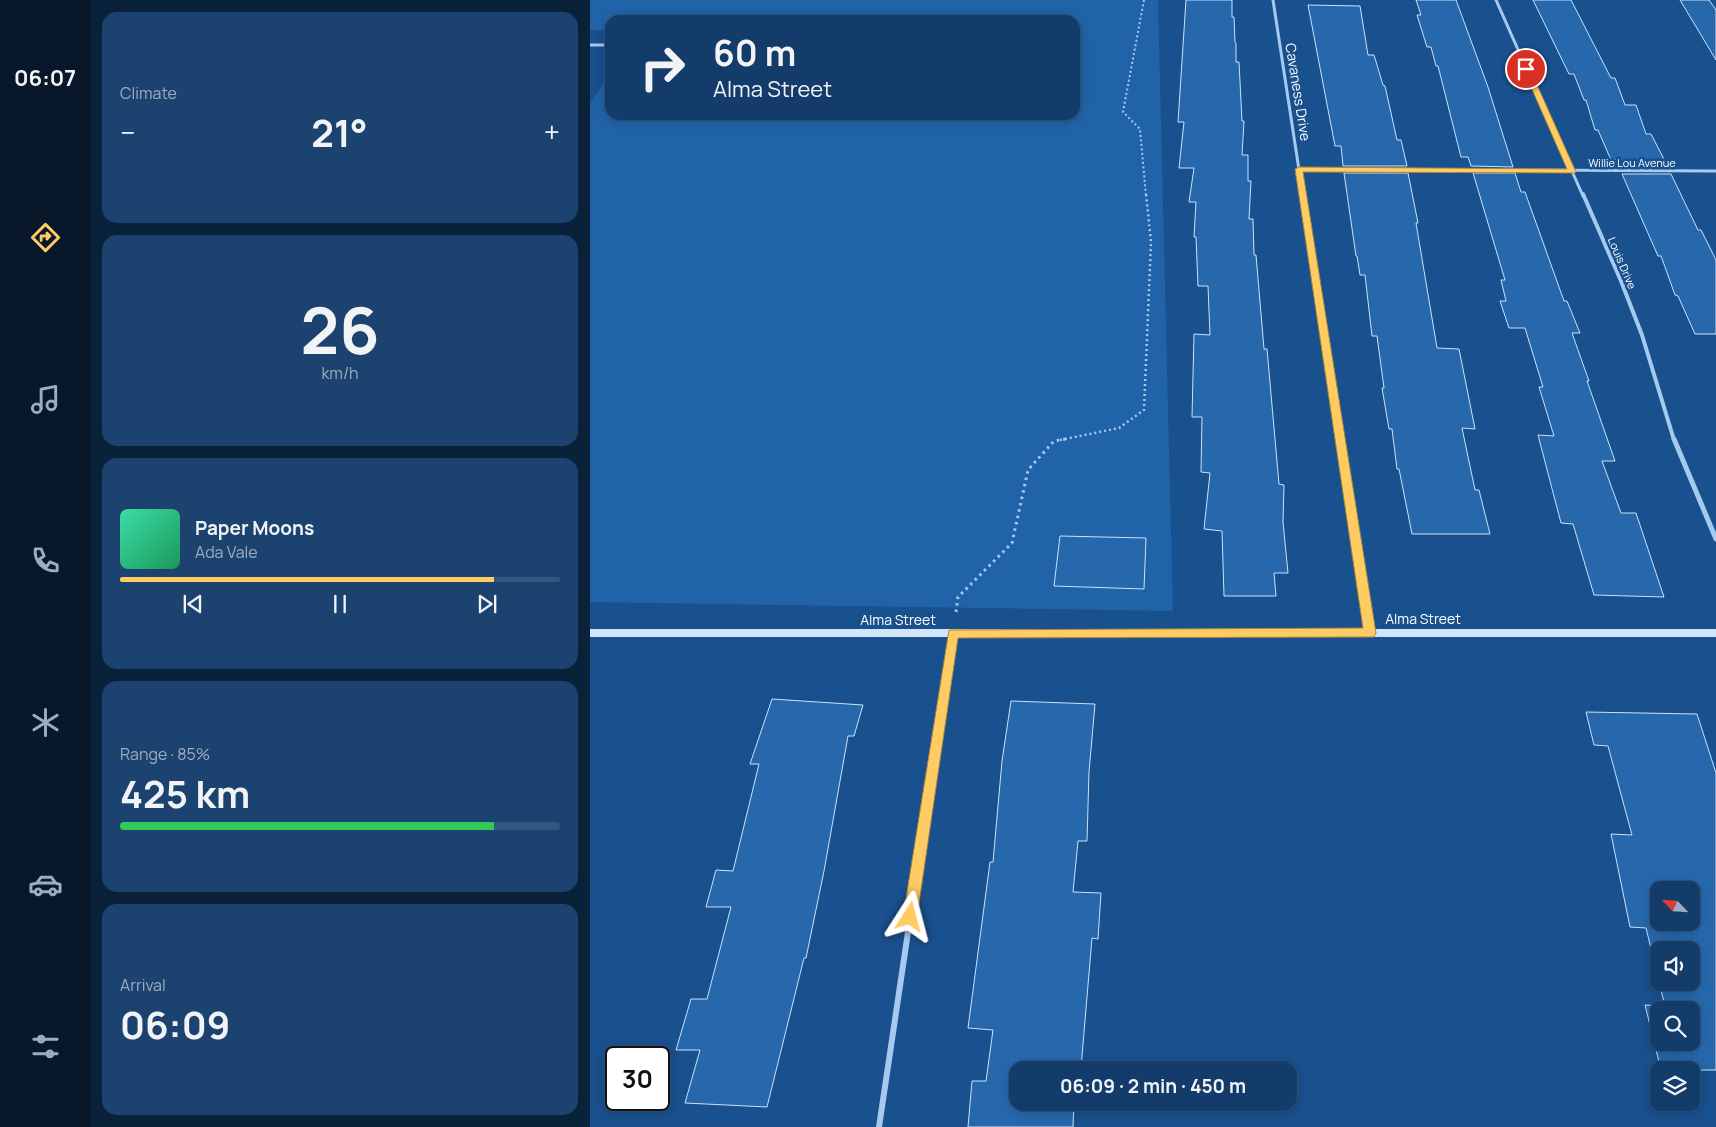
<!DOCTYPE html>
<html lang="en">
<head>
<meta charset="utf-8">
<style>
  body { margin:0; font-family:Manrope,sans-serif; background:#1c4370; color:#f1f3f6; height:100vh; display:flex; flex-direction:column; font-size:19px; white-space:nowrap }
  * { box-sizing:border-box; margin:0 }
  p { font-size:16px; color:#9dadc1 }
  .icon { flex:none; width:28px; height:28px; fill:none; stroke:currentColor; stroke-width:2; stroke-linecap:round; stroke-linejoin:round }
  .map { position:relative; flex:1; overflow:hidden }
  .panel { display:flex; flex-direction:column; gap:12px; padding:12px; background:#0a213a; width:500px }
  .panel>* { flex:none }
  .banner { position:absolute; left:15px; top:15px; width:475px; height:105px; border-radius:15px; box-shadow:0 2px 12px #0003,0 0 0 1px #32567e; background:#133c6a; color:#f1f3f6; overflow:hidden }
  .needle { width:32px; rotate:295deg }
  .tools { position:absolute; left:1060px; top:881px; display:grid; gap:10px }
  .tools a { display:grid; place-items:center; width:50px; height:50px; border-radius:10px; background:#133c6a; box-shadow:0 2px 12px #0003,0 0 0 1px #32567e; font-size:25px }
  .speed { position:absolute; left:15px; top:1046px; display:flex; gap:10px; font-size:25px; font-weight:700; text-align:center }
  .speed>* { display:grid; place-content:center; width:65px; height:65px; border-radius:50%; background:#133c6a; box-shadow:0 2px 12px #0003,0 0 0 1px #32567e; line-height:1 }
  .speed .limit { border:2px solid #111; border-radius:8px; background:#fff; color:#111 }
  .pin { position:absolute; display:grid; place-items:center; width:42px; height:42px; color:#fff; margin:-21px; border:2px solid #fff; border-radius:50%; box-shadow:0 1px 5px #0007 }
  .me { position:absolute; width:55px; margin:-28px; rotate:9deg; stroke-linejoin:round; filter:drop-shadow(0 0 4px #0008) }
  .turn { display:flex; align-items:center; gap:18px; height:105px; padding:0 25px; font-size:22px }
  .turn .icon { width:65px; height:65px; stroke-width:2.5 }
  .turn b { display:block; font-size:35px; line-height:42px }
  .big { font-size:38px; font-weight:700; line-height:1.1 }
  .panel .widget { flex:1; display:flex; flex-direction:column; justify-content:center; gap:8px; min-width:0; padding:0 18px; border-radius:15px; background:#1c4370 }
  .panel .dial { align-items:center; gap:0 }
  .dial b { font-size:65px; line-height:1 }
  .song { display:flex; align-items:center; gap:15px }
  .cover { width:60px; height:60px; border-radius:8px; background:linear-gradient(135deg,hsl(160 70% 55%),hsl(150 70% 35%)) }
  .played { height:5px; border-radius:2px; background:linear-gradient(90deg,#ffcc63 85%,#32567e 85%) }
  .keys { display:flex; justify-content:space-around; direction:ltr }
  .heat { display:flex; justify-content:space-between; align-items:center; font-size:28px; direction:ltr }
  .charge { height:8px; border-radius:4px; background:linear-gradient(90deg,#34c759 85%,#32567e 0) }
  .trip { position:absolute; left:419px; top:1061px; width:288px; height:50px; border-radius:15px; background:#133c6a; box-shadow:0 2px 12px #0003,0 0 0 1px #32567e; font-weight:700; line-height:50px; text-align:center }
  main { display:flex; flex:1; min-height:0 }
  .tabs { display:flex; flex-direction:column; width:90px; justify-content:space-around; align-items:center; background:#08182a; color:#9dadc1 }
  .tabs .icon { width:35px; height:35px }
  .tabs .active { color:#ffcc63 }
  .tabs b { font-size:22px; color:#f1f3f6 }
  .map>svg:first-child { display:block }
  .green { fill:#2163a8 }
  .building { fill:#2768ad; stroke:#cbe2fa; fill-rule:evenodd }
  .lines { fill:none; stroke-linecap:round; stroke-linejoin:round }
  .path-far2 { stroke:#a5c9ef; stroke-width:2; stroke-dasharray:2 2.5; stroke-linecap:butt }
  .path-far1 { stroke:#a5c9ef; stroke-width:2.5; stroke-dasharray:2 3; stroke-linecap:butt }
  .path { stroke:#a5c9ef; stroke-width:3; stroke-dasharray:2.5 4; stroke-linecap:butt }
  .street-far3 { stroke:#a5c9ef; stroke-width:3 }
  .street-far2 { stroke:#a5c9ef; stroke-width:4 }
  .street-far1 { stroke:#a5c9ef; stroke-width:5 }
  .street { stroke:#a5c9ef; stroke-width:6 }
  .secondary { fill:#d3e5fa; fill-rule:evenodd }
  .route { fill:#ffcc63; stroke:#a68540 }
  .labels { text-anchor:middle; stroke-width:5; stroke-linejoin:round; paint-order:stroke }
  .far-street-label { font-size:11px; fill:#fff; stroke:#19508e }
  .street-label { font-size:14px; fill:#fff; stroke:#19508e }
</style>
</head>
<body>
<main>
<nav class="tabs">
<b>06:07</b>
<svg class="icon active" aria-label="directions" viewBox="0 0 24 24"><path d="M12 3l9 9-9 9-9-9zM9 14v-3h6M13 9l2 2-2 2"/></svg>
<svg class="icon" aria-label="music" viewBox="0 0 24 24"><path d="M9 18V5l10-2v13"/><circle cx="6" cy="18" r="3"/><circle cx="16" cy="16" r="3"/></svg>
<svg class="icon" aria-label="phone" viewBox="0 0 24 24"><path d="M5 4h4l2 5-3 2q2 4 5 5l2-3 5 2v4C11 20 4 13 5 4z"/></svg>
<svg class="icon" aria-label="climate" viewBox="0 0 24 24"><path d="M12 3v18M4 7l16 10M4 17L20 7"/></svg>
<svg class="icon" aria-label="car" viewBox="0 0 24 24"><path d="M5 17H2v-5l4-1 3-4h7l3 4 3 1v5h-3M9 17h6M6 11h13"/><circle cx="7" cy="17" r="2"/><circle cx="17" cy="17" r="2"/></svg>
<svg class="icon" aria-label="filters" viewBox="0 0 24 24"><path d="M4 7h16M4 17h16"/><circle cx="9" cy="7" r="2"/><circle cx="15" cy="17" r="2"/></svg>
</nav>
<section class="panel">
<div class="widget"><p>Climate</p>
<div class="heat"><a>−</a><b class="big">21°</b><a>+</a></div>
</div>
<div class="widget dial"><b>26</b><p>km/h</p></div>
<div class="widget">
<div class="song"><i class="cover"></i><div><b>Paper Moons</b><p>Ada Vale</p></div></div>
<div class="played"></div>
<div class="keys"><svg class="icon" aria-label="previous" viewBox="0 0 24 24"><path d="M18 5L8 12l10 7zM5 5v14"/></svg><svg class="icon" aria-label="pause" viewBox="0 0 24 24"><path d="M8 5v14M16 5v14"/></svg><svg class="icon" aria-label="next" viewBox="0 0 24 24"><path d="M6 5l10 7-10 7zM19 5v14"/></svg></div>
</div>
<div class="widget"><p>Range · 85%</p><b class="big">425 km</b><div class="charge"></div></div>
<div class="widget"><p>Arrival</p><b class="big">06:09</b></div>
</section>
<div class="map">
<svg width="1126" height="1127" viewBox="0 0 1126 1127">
  <rect width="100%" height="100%" fill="#19508e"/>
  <polygon class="green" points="0,0 568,0 583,611 0,602 0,104 20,73 20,115 485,115 485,20 20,20 20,30 0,30"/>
  <g class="building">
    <polygon points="596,0 642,0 642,17 644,17 645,42 646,43 646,62 649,62 652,121 654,121 652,155 658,155 658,181 661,181 659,219 663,219 664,255 666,255 674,349 677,349 689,484 694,485 693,522 698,573 684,573 686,596 634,596 632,531 614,529 620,473 611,472 612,417 602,417 604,334 620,335 618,286 608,286 606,237 604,237 606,202 599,202 604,168 589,168 594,122 588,122"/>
    <polygon points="826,0 866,0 898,87 923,167 881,166 878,157 871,157 848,66 846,66 841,47 837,47 827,15 831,15"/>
    <polygon points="943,0 981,0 1021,78 1025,78 1035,105 1046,105 1056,134 1061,134 1078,167 1029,167 1026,160 1021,160 1008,130 1005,130 996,100 994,100 984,74 979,74"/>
    <polygon points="1090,0 1119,0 1126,10 1126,60"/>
    <polygon points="718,5 770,6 778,55 784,55 793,85 795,86 807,140 811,140 817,166 753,166 751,146 745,146"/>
    <polygon points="754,173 818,173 828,223 826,223 847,348 869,349 885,429 872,428 885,490 889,490 900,534 822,534 809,469 807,469 802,429 799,429 792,388 794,388 787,336 782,336 775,275 770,275 767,256 766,256"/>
    <polygon points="883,173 925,173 931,192 935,192 974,301 977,301 990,333 982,333 999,381 997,381 1025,461 1012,461 1031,513 1046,513 1074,597 1004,595 983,524 971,523 948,435 964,436 949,387 953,387 935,328 919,328 910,301 916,301 911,280 915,280"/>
    <polygon points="1032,174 1081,174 1108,230 1111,230 1126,260 1126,334 1105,334 1088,296 1085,295 1071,256 1068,256"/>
    <polygon points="470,536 556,538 554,589 464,586"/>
    <polygon points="182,699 273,705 264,736 258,736 234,871 216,958 214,958 177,1107 95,1103 110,1050 86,1050 101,999 117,999 141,907 116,907 126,870 143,871 169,764 160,764"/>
    <polygon points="421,701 505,704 499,772 497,841 488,841 483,892 511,893 508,939 502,938 491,1068 485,1068 485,1070 428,1070 428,1102 484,1102 483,1127 378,1127 382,1081 396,1081 403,1030 378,1028 400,862 403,862 412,761"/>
    <path d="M996,712L1107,714L1126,773V1070H1071L1055,1005L1075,1006L1069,982H1101V950H1069V981L1056,928L1040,927L1021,834L1042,835L1018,746L1004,745ZM1069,890H1101V922H1069ZM1069,1010H1101V1042H1069Z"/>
  </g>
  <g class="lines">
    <polyline class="path-far2" points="554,0 533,112 550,129 556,196"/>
    <polyline class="path-far1" points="470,440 529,428 554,410 561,242 556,194"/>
    <polyline class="path" points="366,612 368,597 422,543 438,470 464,441 476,439"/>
    <g class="street-far3">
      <polyline points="683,0 713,196"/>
      <polyline points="906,0 993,196"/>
      <polyline points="0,45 20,45"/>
      <polyline points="709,169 1126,171"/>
    </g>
    <g class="street-far2">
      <polyline points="713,194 750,440"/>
      <polyline points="993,194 1031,281 1052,335 1084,440"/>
    </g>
    <g class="street-far1">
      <polyline points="750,439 780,633"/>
      <polyline points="1084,439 1126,539"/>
      <polyline points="346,745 363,633"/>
    </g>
    <polyline class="street" points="289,1127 346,744"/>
    <rect class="secondary" x="0" y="629" width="1126" height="8"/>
  </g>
  <polygon class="route" points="936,66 940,69 986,172 985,173 713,172 786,633 784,637 368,638 327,917 325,922 320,924 315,922 313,917 359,630 773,628 705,169 709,167 977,169 933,69"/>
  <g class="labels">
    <g class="far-street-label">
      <text x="1042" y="167">Willie Lou Avenue</text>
      <text transform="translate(1032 263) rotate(67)" y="4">Louis Drive</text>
    </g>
    <g class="street-label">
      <text transform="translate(708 92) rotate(81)" y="5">Cavaness Drive</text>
      <text x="833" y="624">Alma Street</text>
      <text x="308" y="625">Alma Street</text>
    </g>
  </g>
</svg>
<div class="tools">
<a><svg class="needle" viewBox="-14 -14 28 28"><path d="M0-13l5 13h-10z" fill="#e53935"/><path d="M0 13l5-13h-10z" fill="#9dadc1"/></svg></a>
<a><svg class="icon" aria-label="sound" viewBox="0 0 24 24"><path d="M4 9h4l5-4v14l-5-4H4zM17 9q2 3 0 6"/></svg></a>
<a><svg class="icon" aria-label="search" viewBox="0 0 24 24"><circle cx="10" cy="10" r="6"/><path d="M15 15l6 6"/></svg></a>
<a><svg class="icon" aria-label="layers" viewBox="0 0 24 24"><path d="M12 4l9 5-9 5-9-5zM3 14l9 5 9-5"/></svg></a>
</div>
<div class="speed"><div class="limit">30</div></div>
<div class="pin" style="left:936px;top:69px;background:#d93025"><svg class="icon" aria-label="arrive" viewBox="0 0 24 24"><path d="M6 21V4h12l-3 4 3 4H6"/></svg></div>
<svg class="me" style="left:320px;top:917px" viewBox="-20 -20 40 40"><path d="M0-17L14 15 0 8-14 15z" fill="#ffcc63" stroke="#fff" stroke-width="4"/></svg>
<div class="trip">06:09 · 2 min · 450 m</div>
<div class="banner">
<div class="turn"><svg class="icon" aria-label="right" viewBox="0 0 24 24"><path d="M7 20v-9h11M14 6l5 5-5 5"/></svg><div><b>60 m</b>Alma Street</div></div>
</div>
</div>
</main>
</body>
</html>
